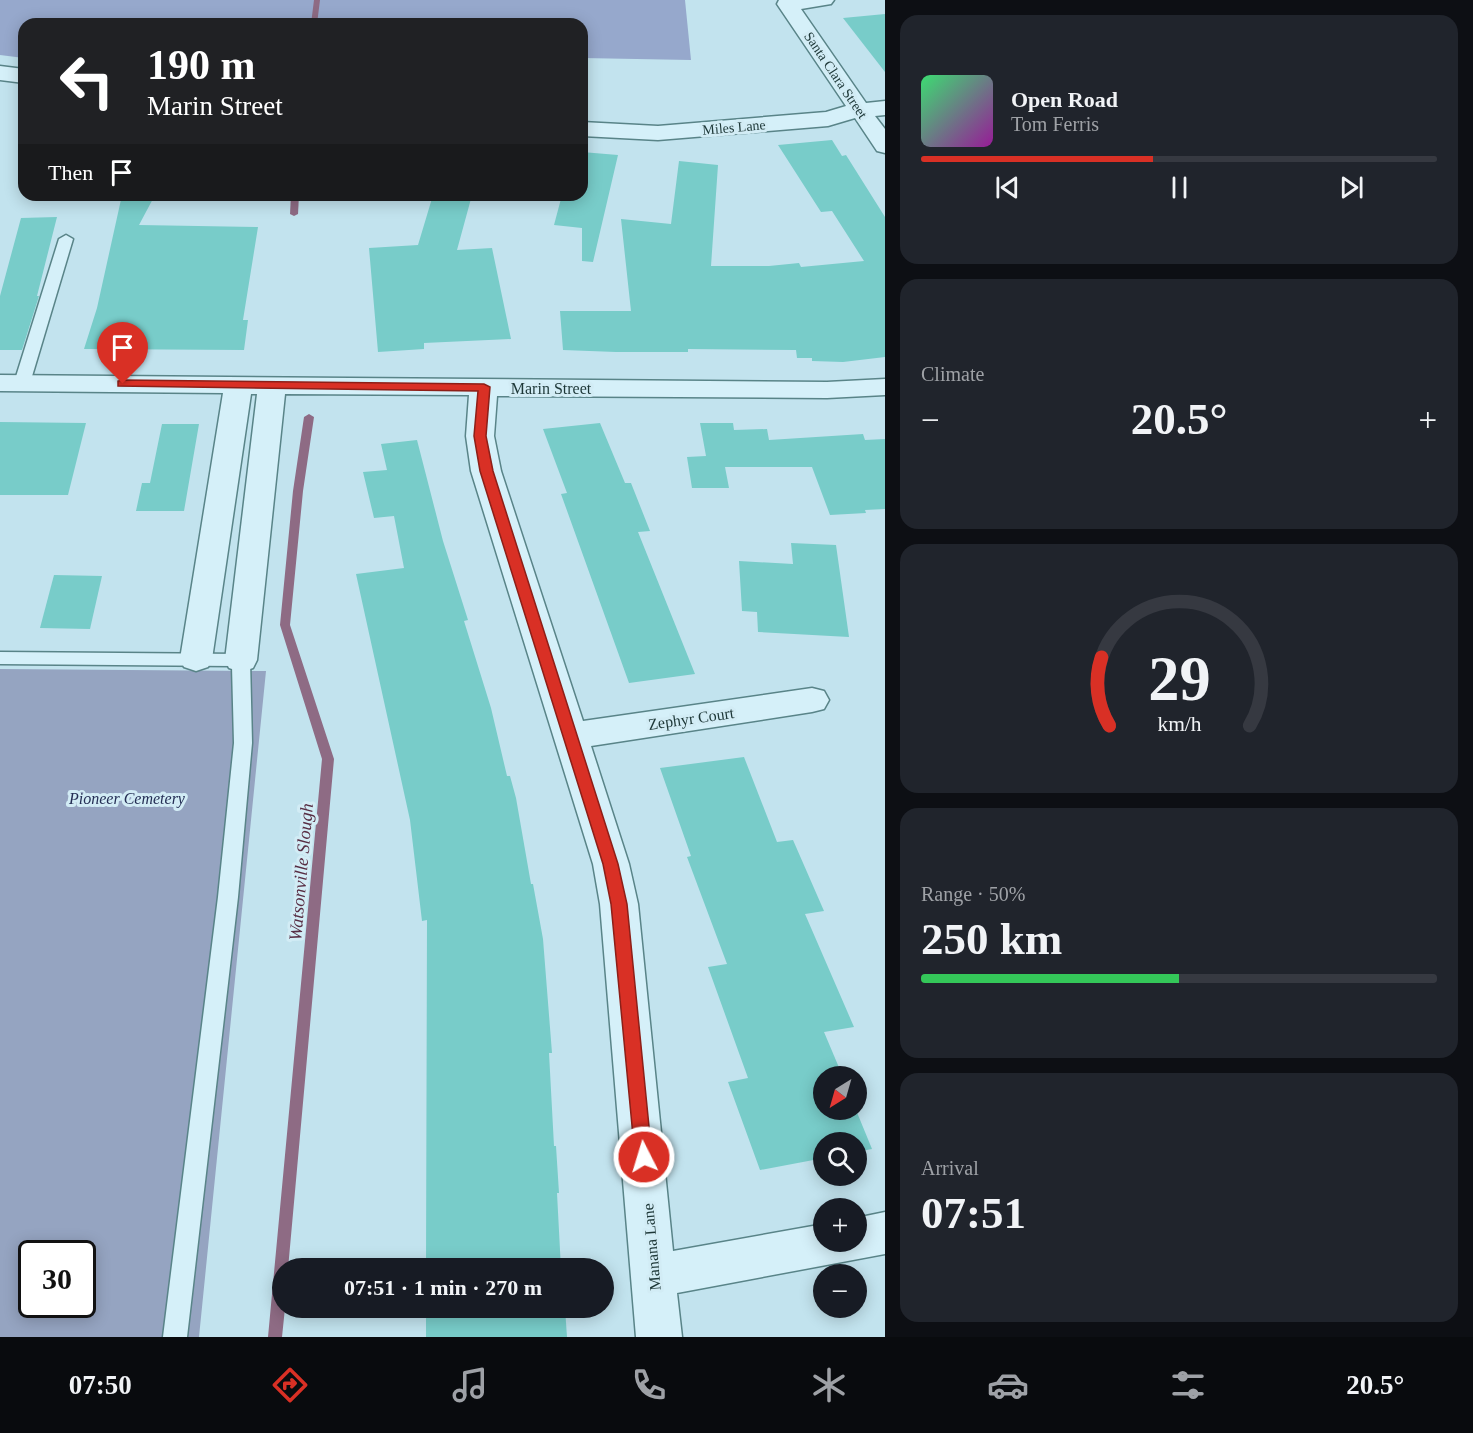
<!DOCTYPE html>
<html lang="en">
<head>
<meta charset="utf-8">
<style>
  body { margin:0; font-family:Georgia,serif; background:#20242c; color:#f1f3f6; height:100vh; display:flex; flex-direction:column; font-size:22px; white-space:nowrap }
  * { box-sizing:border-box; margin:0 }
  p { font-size:20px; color:#9ea1a6 }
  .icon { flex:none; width:33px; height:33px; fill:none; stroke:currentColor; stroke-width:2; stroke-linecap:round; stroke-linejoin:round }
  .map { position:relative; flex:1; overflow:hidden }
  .drawer { display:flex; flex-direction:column; gap:15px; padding:15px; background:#0d0f14; width:588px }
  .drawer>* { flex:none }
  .guide { position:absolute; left:18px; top:18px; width:570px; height:183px; border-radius:18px; box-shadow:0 3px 15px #0003; background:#202124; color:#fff; overflow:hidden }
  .needle { width:39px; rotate:217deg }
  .fabs { position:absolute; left:813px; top:1066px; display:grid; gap:12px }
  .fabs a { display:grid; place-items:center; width:54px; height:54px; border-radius:50%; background:#171b24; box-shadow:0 3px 15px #0003; font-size:30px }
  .speed { position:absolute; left:18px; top:1240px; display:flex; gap:12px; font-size:30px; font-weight:700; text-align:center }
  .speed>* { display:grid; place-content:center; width:78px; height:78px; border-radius:50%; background:#171b24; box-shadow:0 3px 15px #0003; line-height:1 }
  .speed .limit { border:3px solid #111; border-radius:9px; background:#fff; color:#111 }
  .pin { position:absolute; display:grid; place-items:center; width:51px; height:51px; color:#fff; margin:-62px -26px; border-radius:50% 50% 50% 0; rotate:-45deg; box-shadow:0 0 6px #0007 }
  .pin .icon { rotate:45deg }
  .me { position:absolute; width:66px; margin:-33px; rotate:355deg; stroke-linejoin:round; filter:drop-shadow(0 0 4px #0008) }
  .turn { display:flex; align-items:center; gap:21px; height:126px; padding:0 30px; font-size:27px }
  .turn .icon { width:78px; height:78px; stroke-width:2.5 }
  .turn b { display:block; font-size:42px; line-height:51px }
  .then { display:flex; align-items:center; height:57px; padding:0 30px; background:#0003; gap:12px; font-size:22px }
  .big { font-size:45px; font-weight:700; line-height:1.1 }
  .drawer .widget { flex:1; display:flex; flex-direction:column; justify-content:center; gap:9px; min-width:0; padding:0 21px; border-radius:18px; background:#20242c }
  .drawer .dial { align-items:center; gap:0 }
  .dial svg { height:156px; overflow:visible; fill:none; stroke:#363941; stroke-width:7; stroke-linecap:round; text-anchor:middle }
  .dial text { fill:#f1f3f6; stroke:none }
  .song { display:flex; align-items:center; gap:18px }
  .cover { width:72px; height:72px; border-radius:9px; background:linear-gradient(135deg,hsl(140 70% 55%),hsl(300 70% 35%)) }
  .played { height:6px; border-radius:3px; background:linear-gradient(90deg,#d93025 45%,#363941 45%) }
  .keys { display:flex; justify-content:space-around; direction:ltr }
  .heat { display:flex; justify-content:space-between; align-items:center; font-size:33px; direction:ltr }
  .charge { height:9px; border-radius:4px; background:linear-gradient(90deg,#34c759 50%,#363941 0) }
  .trip { position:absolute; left:272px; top:1258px; width:342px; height:60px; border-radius:30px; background:#171b24; box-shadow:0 3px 15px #0003; font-weight:700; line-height:60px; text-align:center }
  .tabs { display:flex; height:96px; justify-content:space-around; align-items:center; background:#090b0e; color:#9ea1a6 }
  .tabs .icon { width:42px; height:42px }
  .tabs .selected { color:#d93025 }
  .tabs b { font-size:27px; color:#f1f3f6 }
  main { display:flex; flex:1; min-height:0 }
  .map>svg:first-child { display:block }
  .green { fill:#96a8cc }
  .cemetery { fill:#95a4c1; fill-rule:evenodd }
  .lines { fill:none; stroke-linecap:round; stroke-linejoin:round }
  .stream { fill:#8e6b84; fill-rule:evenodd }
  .building { fill:#78ccc9 }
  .service-casing { stroke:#598488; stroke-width:3 }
  .minor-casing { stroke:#598488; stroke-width:3 }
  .service { fill:#d5f0f9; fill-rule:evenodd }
  .minor { fill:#d5f0f9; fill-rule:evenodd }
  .route { fill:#d93025; stroke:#8d1f18; stroke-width:1.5 }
  .labels { text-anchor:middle; stroke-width:6; stroke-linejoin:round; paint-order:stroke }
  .far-street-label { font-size:14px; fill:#1d3737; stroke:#d2ecf5 }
  .street-label { font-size:16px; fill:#1d3737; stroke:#d2ecf5 }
  .park-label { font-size:16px; font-style:italic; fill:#242e54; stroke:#d2ecf5 }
  .water-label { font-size:18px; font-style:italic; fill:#572d43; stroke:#d2ecf5 }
</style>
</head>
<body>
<main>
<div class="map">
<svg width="885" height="1337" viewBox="0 0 885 1337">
  <rect width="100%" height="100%" fill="#c2e3ee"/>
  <polygon class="green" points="0,0 685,0 691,60 582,58 582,24 24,24 24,58 0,55"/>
  <path class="cemetery" d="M0,669L266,671L199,1337H0ZM32,1254H82V1305H32Z"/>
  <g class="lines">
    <g class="stream">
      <polygon points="314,0 320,0 317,24 311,24"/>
      <polygon points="291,195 299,195 298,214 294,216 290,214"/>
      <polygon points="309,414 314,417 303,491 290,625 334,759 288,1269 282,1269 282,1308 285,1308 282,1337 268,1337 322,759 280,625 293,491 304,417"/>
    </g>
  </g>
  <g class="building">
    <polygon points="885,14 885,72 843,18"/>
    <polygon points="832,140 842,156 846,155 885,217 885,357 843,362 812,361 812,358 797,358 796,350 688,349 688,352 616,352 563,350 560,311 631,311 621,219 671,224 679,161 718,165 711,266 769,266 799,263 801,267 864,261 832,211 821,212 778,145"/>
    <polygon points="582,152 618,155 593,262 582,261 582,228 554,225 562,195 582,195"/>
    <polygon points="122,195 155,195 139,225 258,227 243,320 248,320 244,350 84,349 97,308"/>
    <polygon points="433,195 472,195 457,250 492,248 511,339 424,343 424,349 378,352 369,248 418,245"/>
    <polygon points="57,217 37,296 39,296 22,350 0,350 0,296 21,218"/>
    <polygon points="0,422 86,423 68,495 0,495"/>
    <polygon points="600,423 625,483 631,483 650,531 638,532 695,674 629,683 561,494 567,493 543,429"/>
    <polygon points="700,423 733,423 734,430 767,429 769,440 863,434 865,440 885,439 885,509 865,510 866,513 830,515 812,467 725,467 729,488 692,488 687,457 706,456"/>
    <polygon points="162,424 199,424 184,511 136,511 142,483 150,483"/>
    <polygon points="417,440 443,541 468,620 464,621 491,708 507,776 510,776 516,798 531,884 533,884 543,939 552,1053 549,1053 554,1146 556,1146 559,1193 557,1193 561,1269 426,1269 427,920 422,921 410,820 356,574 404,568 394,516 374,518 363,472 387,470 381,444"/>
    <polygon points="791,543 836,545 849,637 758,632 757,612 742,611 739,561 793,564"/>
    <polygon points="54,575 102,576 90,629 40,628"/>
    <polygon points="744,757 777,842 793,840 824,911 805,914 854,1027 824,1032 843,1077 824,1077 824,1110 856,1110 872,1149 856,1152 856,1143 824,1143 824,1158 760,1170 728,1082 748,1078 708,967 727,964 687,857 691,856 660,768"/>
    <polygon points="426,1308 565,1308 567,1337 426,1337"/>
  </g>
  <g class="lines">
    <defs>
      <g id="service">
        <polygon points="66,235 73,239 30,383 27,386 17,386 14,383 59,239"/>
        <polygon points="0,652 241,654 247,655 250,660 252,743 238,897 187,1337 163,1337 218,897 234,743 232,666 0,664"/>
      </g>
      <g id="minor">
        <polygon points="779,0 834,0 831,4 801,9 866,103 885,101 885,115 875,116 885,129 885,153 877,151 855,118 828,126 658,140 582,136 582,122 658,126 826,112 846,106 777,4"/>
        <polygon points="0,66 24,69 24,83 0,80"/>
        <polygon points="0,375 827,382 885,379 885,395 827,398 497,396 494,436 501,471 583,721 812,688 824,691 829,700 824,709 812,712 591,746 629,864 638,904 673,1251 824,1224 824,1242 856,1242 856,1218 885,1212 885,1254 677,1293 682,1337 636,1337 600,904 593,864 471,471 466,436 469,395 285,394 257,660 253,668 241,672 229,668 225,660 257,394 251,394 212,659 208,667 196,671 184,667 180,659 223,393 0,391"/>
      </g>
    </defs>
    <use href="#service" class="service-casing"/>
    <use href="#minor" class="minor-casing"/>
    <use href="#service" class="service"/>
    <use href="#minor" class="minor"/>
  </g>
  <polygon class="route" points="123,380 484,384 490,387 486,436 493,471 618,864 627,904 652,1157 650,1163 644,1165 637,1163 635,1157 611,904 603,864 480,471 474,436 478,391 118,386 118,381"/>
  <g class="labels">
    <g class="far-street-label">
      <text transform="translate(836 75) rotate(56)" y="5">Santa Clara Street</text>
      <text transform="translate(734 127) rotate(-5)" y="5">Miles Lane</text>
    </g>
    <g class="street-label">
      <text x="551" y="394">Marin Street</text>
      <text transform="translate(691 718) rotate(-8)" y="6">Zephyr Court</text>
      <text transform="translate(651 1247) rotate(-95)" y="6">Manana Lane</text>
    </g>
    <g class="park-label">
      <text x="127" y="804">Pioneer Cemetery</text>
    </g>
    <g class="water-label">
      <text transform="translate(301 872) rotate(-85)" y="6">Watsonville Slough</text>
    </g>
  </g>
</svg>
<div class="fabs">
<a><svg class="needle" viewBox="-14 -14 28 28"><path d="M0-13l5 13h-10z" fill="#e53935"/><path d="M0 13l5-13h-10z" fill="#9ea1a6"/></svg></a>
<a><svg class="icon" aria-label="search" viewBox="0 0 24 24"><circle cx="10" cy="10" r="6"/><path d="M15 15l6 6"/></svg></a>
<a>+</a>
<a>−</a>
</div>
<div class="speed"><div class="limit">30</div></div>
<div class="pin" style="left:123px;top:384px;background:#d93025"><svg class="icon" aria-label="arrive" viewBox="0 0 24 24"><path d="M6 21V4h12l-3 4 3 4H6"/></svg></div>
<svg class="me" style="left:644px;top:1157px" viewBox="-20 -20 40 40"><circle r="17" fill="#d93025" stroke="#fff" stroke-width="3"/><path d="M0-11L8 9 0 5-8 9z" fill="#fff"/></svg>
<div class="trip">07:51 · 1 min · 270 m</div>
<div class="guide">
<div class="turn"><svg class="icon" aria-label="left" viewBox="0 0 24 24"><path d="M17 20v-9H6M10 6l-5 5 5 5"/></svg><div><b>190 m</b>Marin Street</div></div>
<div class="then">Then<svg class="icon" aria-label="arrive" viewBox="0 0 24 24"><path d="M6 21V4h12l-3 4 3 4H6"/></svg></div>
</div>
</div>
<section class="drawer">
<div class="widget">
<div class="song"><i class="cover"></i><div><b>Open Road</b><p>Tom Ferris</p></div></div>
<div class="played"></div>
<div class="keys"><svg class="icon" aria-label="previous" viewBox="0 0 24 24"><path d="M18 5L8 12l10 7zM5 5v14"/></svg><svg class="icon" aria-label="pause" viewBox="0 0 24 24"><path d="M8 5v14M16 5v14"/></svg><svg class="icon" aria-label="next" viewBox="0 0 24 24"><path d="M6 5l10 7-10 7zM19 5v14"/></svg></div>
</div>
<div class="widget"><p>Climate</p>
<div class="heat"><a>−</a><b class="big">20.5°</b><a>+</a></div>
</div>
<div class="widget dial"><svg viewBox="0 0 100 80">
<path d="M14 69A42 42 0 1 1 86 69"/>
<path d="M14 69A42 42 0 0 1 10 34" stroke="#d93025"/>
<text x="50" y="56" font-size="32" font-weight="700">29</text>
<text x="50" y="72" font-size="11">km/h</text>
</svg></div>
<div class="widget"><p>Range · 50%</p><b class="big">250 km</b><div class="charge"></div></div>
<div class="widget"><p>Arrival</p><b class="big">07:51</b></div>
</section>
</main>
<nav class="tabs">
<b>07:50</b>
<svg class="icon selected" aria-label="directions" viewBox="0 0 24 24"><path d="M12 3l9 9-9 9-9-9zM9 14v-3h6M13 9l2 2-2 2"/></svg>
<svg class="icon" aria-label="music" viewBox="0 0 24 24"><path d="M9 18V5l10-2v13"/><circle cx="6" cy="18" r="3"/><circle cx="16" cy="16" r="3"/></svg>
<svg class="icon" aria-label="phone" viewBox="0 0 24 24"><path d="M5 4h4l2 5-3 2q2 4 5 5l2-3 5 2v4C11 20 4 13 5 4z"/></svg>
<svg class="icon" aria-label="climate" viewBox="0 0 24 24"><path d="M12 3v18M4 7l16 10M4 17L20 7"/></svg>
<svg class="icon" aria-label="car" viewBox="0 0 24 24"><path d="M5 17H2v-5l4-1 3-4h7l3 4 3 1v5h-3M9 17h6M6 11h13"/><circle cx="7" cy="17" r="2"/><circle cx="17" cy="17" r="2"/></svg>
<svg class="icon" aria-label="filters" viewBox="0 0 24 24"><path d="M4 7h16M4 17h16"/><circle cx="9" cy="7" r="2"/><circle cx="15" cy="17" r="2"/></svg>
<b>20.5°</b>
</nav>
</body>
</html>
